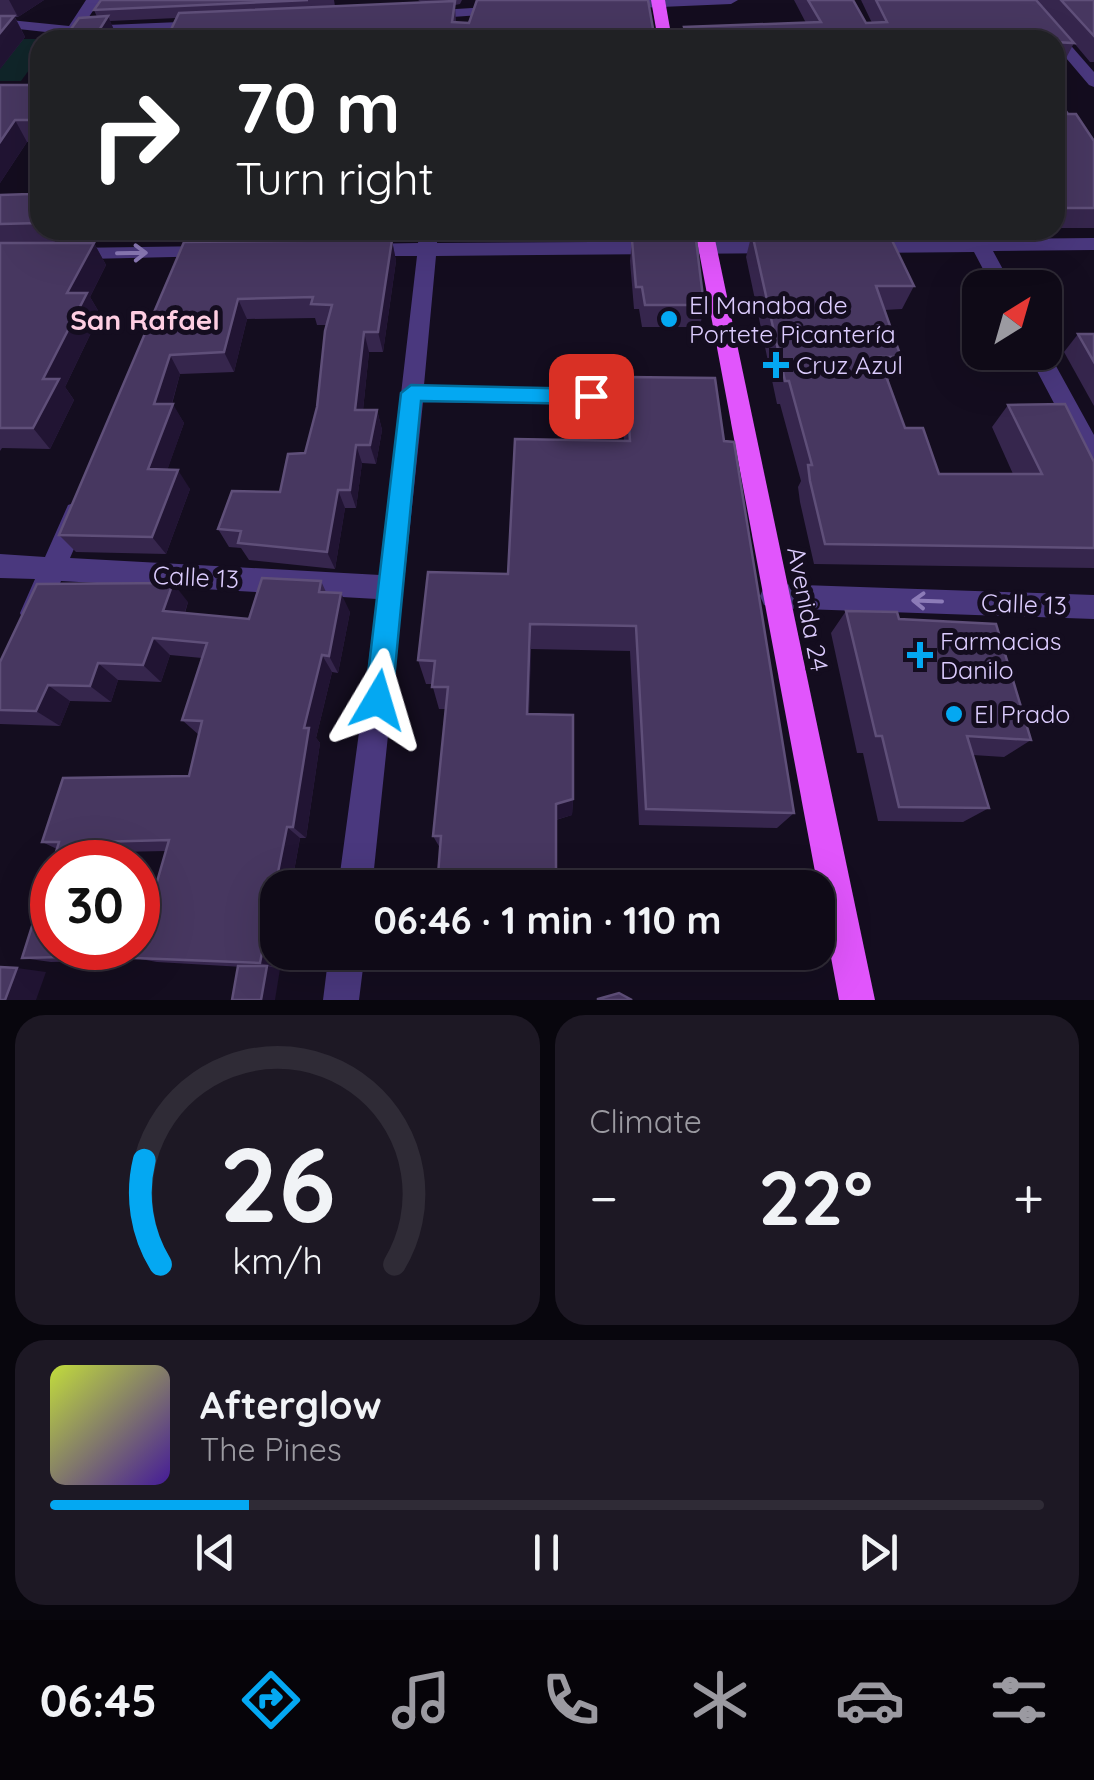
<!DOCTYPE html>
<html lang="en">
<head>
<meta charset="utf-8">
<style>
  body { margin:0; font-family:Quicksand,sans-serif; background:#1d1824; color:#f1f3f6; height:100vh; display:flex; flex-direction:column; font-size:38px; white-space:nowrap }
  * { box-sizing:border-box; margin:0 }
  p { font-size:32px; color:#9b9aa1 }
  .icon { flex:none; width:55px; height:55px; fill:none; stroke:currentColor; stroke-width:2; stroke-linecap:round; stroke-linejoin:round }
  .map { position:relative; height:1000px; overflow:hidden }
  .sheet { display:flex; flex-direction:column; gap:15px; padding:15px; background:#08060d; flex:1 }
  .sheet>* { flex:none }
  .guide { position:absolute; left:30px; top:30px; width:1035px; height:210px; border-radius:30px; box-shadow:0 10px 40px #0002,0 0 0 2px #2f2b36; background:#202124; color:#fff; overflow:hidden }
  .needle { width:65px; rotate:37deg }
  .fabs { position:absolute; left:962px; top:270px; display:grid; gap:20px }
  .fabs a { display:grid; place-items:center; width:100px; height:100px; border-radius:20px; background:#0f0a17; box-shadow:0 10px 40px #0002,0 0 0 2px #2f2b36; font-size:50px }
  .speed { position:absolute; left:30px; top:840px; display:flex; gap:20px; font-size:50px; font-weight:700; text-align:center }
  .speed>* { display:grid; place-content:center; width:130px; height:130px; border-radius:50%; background:#0f0a17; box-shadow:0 10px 40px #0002,0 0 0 2px #2f2b36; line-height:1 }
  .speed .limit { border:15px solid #d22; background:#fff; color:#111 }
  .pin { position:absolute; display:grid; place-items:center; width:85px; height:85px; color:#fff; margin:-42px; border-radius:20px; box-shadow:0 5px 15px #0006 }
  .me { position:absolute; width:110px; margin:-55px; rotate:7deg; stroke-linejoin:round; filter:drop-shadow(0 0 8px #0008) }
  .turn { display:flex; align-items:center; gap:35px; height:210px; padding:0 40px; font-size:45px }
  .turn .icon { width:130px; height:130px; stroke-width:2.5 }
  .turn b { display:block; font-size:70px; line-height:85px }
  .big { font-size:75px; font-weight:800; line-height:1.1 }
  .sheet .card { flex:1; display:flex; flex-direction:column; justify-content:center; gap:15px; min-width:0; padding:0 35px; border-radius:30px; background:#1d1824 }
  .sheet .dial { align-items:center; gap:0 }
  .dial svg { height:260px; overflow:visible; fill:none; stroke:#2f2b36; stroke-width:7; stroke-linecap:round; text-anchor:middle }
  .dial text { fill:#f1f3f6; stroke:none }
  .song { display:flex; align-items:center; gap:30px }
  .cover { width:120px; height:120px; border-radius:15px; background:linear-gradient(135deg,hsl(70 70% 55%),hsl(260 70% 35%)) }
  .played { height:10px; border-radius:5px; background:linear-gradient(90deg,#04a8f2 20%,#2f2b36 20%) }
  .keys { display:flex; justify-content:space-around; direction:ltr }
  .heat { display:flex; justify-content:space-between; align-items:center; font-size:55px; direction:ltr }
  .sheet .tiles { flex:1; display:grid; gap:15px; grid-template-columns:1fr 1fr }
  .card:last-child { grid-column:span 2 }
  .trip { position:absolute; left:260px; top:870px; width:575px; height:100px; border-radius:30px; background:#0f0a17; box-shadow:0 10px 40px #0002,0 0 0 2px #2f2b36; font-weight:800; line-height:100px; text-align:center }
  .menu { display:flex; height:160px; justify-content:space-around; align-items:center; background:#060409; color:#9b9aa1 }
  .menu .icon { width:70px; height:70px }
  .menu .selected { color:#04a8f2 }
  .menu b { font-size:45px; color:#f1f3f6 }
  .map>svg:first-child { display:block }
  .green { fill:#102529 }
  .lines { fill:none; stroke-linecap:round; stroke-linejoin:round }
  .minor { fill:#4a387e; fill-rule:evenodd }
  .major { fill:#e155fc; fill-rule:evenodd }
  .wall { fill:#36264d }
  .shaded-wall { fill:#211433 }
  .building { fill:#473760; stroke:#5f4f79; stroke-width:2.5 }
  .oneway { stroke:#8c7bb8 }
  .route { fill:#04a8f2; stroke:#036d9d; stroke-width:2.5 }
  .poi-dot { fill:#04a8f2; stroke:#140d1f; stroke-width:4 }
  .labels { text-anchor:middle; stroke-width:10; stroke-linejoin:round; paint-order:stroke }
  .poi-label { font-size:25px; fill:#dcccfe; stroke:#140d1f; text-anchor:start }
  .street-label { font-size:25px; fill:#dcccfe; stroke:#140d1f }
  .neighbourhood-label { font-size:28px; font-weight:bold; fill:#fecee2; stroke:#140d1f }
</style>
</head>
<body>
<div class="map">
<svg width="1094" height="1000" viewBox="0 0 1094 1000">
  <rect width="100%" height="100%" fill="#140d1f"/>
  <polygon class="green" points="23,39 51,39 40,40 40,55 21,81 0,81 0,69"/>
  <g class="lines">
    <g class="minor">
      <polygon points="86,0 100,0 83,26 204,21 211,25 204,29 77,35 74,40 60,40 64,34 0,27 0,19 69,26"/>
      <polygon points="634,0 738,0 731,4 614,9 607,5"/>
      <polygon points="1017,0 1031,0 1094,72 1094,87 1089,85 1055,45 1055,40 1050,40"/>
      <polygon points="504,6 509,7 509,13 424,19 417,15 424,11"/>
      <polygon points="420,230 438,230 437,243 780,241 790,247 780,253 436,256 424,385 656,390 667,398 656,406 423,402 372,888 338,888 377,599 61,581 44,622 34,625 24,622 20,613 35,579 0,578 0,554 45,557 68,505 77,502 86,505 90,512 70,558 380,575 417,256 360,256 350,250 360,244 418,243"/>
      <polygon points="967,230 981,230 986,239 1094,238 1094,250 993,251 1013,288 993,288 974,252 865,253 855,247 865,241 967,240"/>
      <polygon points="210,246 220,252 217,256 0,261 0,249"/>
      <polygon points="1045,346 1094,435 1094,466 1086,464 1027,352 1045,352"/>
      <polygon points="774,584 1094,595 1094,619 774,608 764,605 760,596 764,587"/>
      <polygon points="329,952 365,952 359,1000 323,1000"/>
    </g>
    <g class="major">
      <polygon points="651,0 665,0 672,40 658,40"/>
      <polygon points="695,230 713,230 875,1000 839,1000"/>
    </g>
  </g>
  <g class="wall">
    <polygon points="0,0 44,0 18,17 15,17 25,37 0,69"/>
    <polygon points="101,0 334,0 335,6 421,2 418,0 462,0 460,4 455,5 456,22 177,18 110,21 117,37 97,17 94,10"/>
    <polygon points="794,0 853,0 866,23 872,23 861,0 1094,0 1094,62 1090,62 1074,43 1064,62 1055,61 1055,40 682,40 684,27 806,23"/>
    <polygon points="40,73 40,142 27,142 0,183 0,85 31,85"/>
    <polygon points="1055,96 1068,114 1094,141 1094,228 1055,228"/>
    <polygon points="40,179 40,230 66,230 58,243 94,243 106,265 90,297 100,314 65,387 74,400 50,449 2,448 0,451 0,195 30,194"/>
    <polygon points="118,230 182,230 176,239 122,239"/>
    <polygon points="196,230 398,230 398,241 392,241 396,261 383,352 369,352 363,410 377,410 382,430 376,464 362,463 356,508 345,508 335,569 249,560 241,548 229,547 218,529 280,492 305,453 317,407 327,325 317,325 315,318 247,319 234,372 180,374 172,404 184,423 167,470 190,489 166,554 76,552 59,535 201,242"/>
    <polygon points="738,230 945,230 871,232 914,286 902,309 884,310 901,357 889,380 887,380 905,428 939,474 1013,474 992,427 1008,405 1094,462 1094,568 814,564 800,502 798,487 801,481 780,404 777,404 746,257 751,237 740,237"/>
    <polygon points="632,240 704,305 700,327 642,327 639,309 634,309 630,261"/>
    <polygon points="1078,334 1094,334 1094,406 1064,352"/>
    <polygon points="626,377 724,441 794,813 777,828 639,825 630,651 531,649 529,714 573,799 572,815 556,820 556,877 582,888 440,848 433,836 446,709 439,709 432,684 426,684 418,660 508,574 624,441 622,409"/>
    <polygon points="321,581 326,592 350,612 338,673 332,672 316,738 320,743 306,838 300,838 291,888 278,888 278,952 275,967 272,967 280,969 157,962 135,958 166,851 118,852 57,849 42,842 189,776 199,735 182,720 202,658 170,655 161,682 118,680 111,702 70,701 60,726 0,724 0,662 188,602 185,613 249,619"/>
    <polygon points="846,611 899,619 1031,740 1004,757 973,755 989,808 963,822 878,821 863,753 857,753 831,633"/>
    <polygon points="52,948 92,948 88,961 51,962 22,958"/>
    <polygon points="479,952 581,952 581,954"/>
  </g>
  <g class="shaded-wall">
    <polygon points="9,0 44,0 18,17"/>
    <polygon points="14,16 25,37 0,69 0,33"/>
    <polygon points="108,16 117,37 115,40 93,40"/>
    <polygon points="15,120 27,142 0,183 0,142"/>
    <polygon points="48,230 66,230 57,245"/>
    <polygon points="172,230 182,230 176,239"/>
    <polygon points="392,240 396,261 383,352 378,332"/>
    <polygon points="94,243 106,265 90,297 100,314 65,387 74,400 50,449 33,428 43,379 67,293"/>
    <polygon points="238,299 247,319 234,372 224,352"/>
    <polygon points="364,332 369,352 361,429 355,410"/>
    <polygon points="170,355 180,374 169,413 173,404 184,423 161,488 148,469 154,404"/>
    <polygon points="377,410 382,430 376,464 370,445"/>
    <polygon points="356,445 362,463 356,508 350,490"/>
    <polygon points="178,470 190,489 166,554 152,537"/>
    <polygon points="338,490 345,508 335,569 327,552"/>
    <polygon points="173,583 188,602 179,630 163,611"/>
    <polygon points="341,593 350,612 338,673 329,656"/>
    <polygon points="530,624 531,649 528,735 527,714"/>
    <polygon points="153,638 170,655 161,682 143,665"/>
    <polygon points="322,655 332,672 316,738 320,743 306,838 293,827 304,728"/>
    <polygon points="98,663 118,680 111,702 90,686"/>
    <polygon points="48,685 70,701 60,726 36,711"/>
    <polygon points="573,799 572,815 555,820 556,804"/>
    <polygon points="287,827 300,838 291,888 278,888 278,952 275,967 260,963"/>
    <polygon points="95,842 118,852 115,862 89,862"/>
    <polygon points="64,948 92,948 88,961 62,957"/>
    <polygon points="267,966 280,969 275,1000 261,1000"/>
    <polygon points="17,968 46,972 36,1000 5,1000"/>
  </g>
  <g class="building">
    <polygon points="101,0 308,0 94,10"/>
    <polygon points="477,0 648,0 655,40 166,40 179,13 455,1 452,22 469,23"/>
    <polygon points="808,0 853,0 866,23 887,22 876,0 1036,0 1074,43 1055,42 1055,40 688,40 684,27 821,22"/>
    <polygon points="1061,0 1094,0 1094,36"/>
    <polygon points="0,16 14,16 0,33"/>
    <polygon points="108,16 93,40 63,40 79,18"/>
    <polygon points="40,73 40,120 15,120 0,142 0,85 31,85"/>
    <polygon points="1055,96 1068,114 1076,114 1094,141 1094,208 1055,208"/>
    <polygon points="40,179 40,223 0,224 0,195 30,194"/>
    <polygon points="888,232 914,286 876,286 901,357 879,357 905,428 923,428 939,474 1042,474 1008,405 1065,404 1094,462 1094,548 825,544 810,481 808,465 812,465 789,381 785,381 752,233"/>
    <polygon points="392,240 378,332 364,332 355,410 377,410 370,445 356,445 350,490 338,490 327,552 238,543 241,531 218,529 232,491 280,492 288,454 305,453 317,407 325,331 332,305 311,304 313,297 238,299 224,352 170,355 154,404 173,404 148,469 178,470 152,537 59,535 184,242"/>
    <polygon points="632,240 696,240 704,305 645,305 642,287 636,287"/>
    <polygon points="0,243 94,243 67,293 87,293 43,379 59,379 33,428 0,428"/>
    <polygon points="1078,334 1094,334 1094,362"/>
    <polygon points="626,377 715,378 724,441 734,442 794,813 646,809 636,626 530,624 527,714 573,715 573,799 556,804 556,877 582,877 582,888 437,888 441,836 433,836 448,687 432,687 435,661 418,660 428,572 508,574 515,439 630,441"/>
    <polygon points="262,578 321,581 319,592 341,593 329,656 322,655 304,728 309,728 293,827 287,827 260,963 135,958 169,840 95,842 89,862 53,862 59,842 42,842 63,778 189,776 202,721 182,720 207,643 153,638 143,665 98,663 90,686 48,685 36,711 0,710 0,662 37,584 173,583 163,611 249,619"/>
    <polygon points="846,611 897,612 899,619 996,624 1031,740 967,736 989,808 899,807 882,736 876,736"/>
    <polygon points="52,863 52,948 64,948 62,957 22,958"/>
    <polygon points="238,966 267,966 261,1000 232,1000"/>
    <polygon points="0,967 17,968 5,1000 0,1000"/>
    <polygon points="619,993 632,1000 598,1000 598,999"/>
  </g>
  <defs><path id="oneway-shaft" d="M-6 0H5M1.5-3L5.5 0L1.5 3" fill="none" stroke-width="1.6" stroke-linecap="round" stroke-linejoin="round" transform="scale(2.5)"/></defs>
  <g class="oneway">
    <use href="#oneway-shaft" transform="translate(132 253) rotate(-1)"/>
    <use href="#oneway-shaft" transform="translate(927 601) rotate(-178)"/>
  </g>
  <polygon class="route" points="411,385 591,389 601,396 591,404 421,401 392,700 388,709 378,713 369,709 365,700 401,393"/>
  <g class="poi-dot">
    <circle cx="669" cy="319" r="10"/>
    <path d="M771 350h10v10h10v10h-10v10h-10v-10h-10v-10h10z"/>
    <path d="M915 640h10v10h10v10h-10v10h-10v-10h-10v-10h10z"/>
    <circle cx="954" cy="714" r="10"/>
  </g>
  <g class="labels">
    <g class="poi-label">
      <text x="689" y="314">El Manaba de<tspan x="689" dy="29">Portete Picantería</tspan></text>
      <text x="796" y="374">Cruz Azul</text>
      <text x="940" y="650">Farmacias<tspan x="940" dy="29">Danilo</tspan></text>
      <text x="974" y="723">El Prado</text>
    </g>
    <g class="street-label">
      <text transform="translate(196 577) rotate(3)" y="9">Calle 13</text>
      <text transform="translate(1024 604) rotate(2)" y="9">Calle 13</text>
      <text transform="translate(808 609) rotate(79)" y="9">Avenida 24</text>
    </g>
    <g class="neighbourhood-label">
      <text x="145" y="330">San Rafael</text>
    </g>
  </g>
</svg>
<div class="fabs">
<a><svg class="needle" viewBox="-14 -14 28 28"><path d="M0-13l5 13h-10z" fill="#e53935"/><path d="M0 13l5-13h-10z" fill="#9b9aa1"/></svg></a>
</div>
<div class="speed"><div class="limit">30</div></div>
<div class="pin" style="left:591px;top:396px;background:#d93025"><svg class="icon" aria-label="arrive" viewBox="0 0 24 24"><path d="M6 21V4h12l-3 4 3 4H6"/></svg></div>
<svg class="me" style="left:378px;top:700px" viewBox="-20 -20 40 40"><path d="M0-17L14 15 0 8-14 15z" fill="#04a8f2" stroke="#fff" stroke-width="4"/></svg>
<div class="trip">06:46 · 1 min · 110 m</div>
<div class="guide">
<div class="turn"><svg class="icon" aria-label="right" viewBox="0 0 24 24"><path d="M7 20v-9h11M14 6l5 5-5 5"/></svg><div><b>70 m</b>Turn right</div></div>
</div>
</div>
<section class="sheet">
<div class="tiles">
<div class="card dial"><svg viewBox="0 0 100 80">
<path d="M14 69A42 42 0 1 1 86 69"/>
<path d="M14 69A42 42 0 0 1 9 37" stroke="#04a8f2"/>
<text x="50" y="56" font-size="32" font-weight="700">26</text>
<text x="50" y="72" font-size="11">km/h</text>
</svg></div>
<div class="card"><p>Climate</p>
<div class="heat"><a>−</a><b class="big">22°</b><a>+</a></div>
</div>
<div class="card">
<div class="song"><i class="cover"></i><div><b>Afterglow</b><p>The Pines</p></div></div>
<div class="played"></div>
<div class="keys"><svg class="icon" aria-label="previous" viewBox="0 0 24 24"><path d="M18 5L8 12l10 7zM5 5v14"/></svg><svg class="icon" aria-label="pause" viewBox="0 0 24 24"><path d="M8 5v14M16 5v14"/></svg><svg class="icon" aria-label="next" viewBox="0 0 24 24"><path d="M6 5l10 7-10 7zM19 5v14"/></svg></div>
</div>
</div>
</section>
<nav class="menu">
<b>06:45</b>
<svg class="icon selected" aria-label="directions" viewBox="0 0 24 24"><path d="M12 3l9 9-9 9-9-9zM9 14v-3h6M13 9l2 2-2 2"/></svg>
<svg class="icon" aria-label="music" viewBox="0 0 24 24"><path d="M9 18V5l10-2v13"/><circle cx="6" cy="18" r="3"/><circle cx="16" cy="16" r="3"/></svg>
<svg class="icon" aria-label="phone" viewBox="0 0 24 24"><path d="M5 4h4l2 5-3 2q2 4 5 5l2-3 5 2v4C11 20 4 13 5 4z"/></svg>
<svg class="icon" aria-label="climate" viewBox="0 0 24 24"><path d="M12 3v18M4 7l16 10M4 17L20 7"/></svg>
<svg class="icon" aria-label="car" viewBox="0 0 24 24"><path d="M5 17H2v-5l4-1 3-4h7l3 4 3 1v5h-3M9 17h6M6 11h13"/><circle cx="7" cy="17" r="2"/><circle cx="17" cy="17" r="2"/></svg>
<svg class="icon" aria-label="filters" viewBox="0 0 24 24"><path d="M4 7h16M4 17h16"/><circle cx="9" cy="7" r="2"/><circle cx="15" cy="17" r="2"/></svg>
</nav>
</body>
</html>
